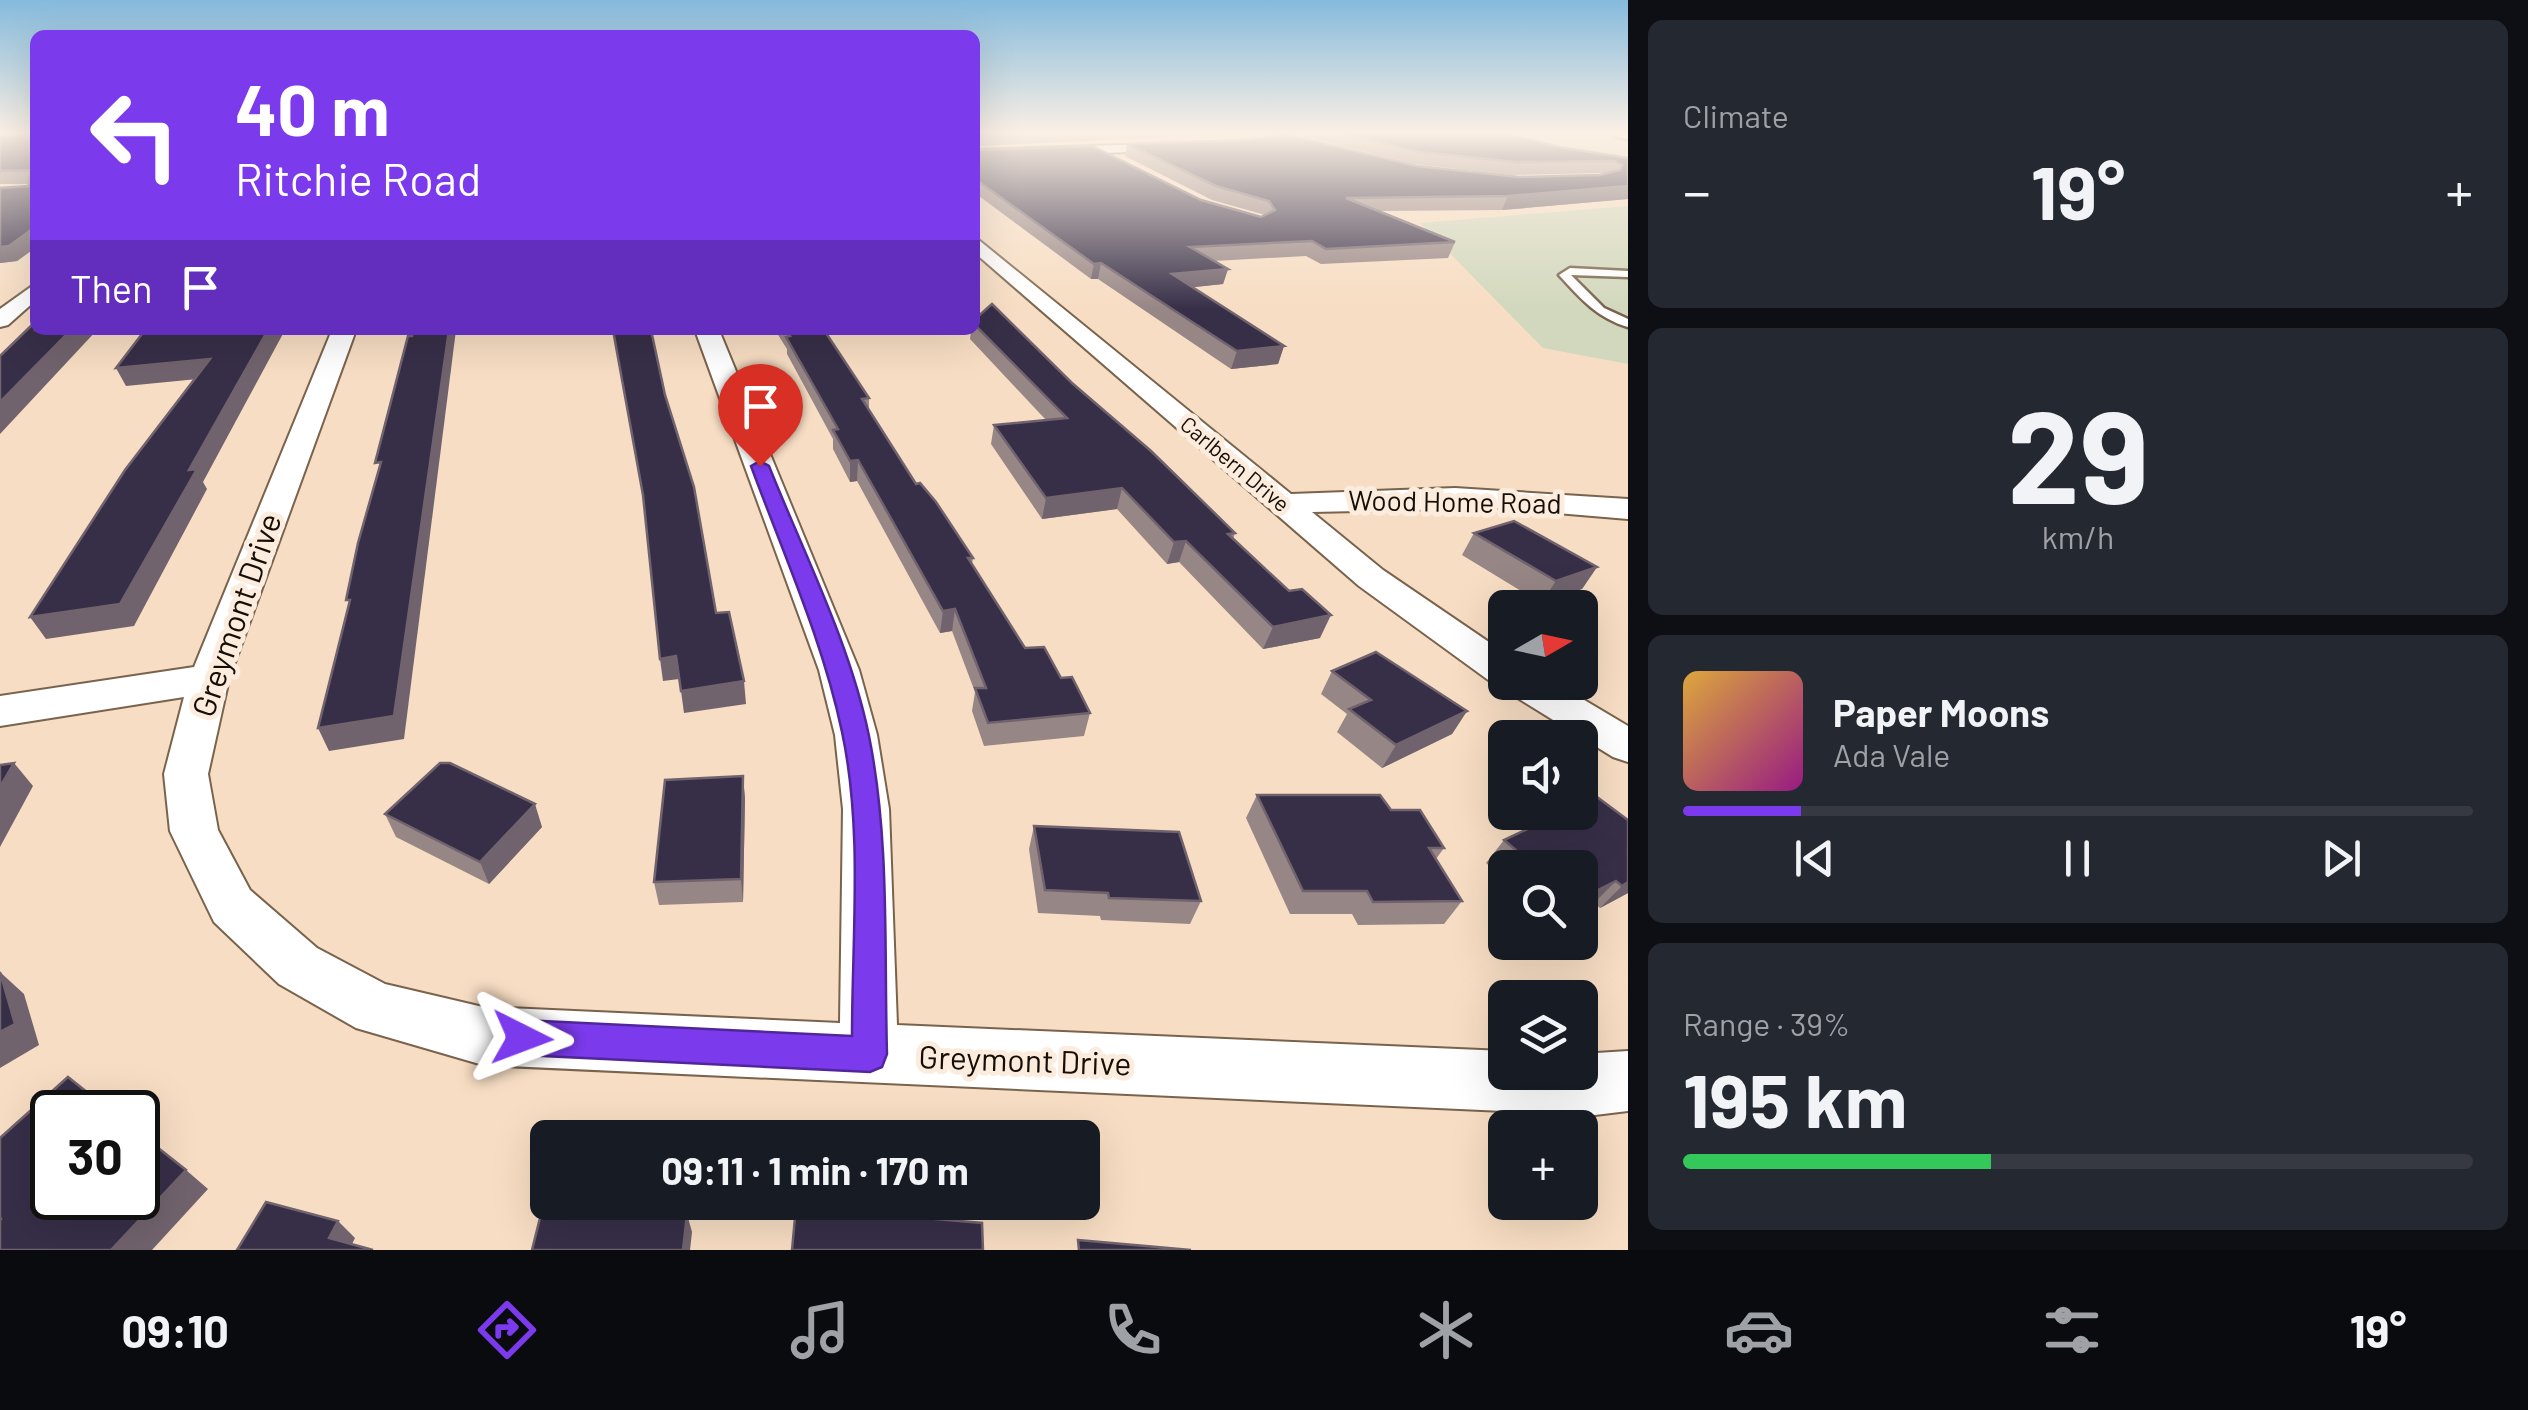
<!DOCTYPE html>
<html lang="en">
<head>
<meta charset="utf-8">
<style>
  body { margin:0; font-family:Barlow,sans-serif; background:#242831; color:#f1f3f6; height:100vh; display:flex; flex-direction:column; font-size:38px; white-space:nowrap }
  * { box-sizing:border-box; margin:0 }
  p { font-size:32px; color:#9ea1a6 }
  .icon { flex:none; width:55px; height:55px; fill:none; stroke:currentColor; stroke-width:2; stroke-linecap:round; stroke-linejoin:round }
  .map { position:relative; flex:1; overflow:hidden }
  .details { display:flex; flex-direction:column; gap:20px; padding:20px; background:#0d0f14; width:900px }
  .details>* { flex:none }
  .top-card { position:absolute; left:30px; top:30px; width:950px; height:305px; border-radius:15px; box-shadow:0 10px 40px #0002; background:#7c3aed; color:#fff; overflow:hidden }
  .needle { width:65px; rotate:81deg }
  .controls { position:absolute; left:1488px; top:590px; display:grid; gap:20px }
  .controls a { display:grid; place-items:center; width:110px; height:110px; border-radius:15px; background:#171b24; box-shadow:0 10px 40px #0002; font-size:50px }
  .speed { position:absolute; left:30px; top:1090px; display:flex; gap:20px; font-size:50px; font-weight:700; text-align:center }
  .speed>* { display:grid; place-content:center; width:130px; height:130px; border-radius:50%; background:#171b24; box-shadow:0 10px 40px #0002; line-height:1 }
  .speed .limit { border:5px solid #111; border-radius:15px; background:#fff; color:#111 }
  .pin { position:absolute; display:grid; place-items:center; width:85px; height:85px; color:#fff; margin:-102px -42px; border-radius:50% 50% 50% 0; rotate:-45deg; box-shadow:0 0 10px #0007 }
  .pin .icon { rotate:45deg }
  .me { position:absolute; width:110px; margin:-55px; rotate:93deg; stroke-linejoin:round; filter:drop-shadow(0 0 8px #0008) }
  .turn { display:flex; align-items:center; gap:35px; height:210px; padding:0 40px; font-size:45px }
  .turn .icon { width:130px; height:130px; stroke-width:2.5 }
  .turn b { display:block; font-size:70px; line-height:85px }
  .then { display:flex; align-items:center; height:95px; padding:0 40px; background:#0003; gap:20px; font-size:38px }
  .big { font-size:75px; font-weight:700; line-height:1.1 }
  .details .card { flex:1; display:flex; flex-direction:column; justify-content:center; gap:15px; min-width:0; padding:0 35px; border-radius:15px; background:#242831 }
  .details .dial { align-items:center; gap:0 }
  .dial b { font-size:130px; line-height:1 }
  .song { display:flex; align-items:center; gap:30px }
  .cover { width:120px; height:120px; border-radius:15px; background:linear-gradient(135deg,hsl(40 70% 55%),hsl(310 70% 35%)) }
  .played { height:10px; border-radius:5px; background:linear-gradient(90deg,#7c3aed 15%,#363941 15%) }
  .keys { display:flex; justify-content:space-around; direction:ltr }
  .heat { display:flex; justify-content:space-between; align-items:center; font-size:55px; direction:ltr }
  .charge { height:15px; border-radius:8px; background:linear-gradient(90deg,#34c759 39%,#363941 0) }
  .trip { position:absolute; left:530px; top:1120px; width:570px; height:100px; border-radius:15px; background:#171b24; box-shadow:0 10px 40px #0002; font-weight:700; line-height:100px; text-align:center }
  .dock { display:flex; height:160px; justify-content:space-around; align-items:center; background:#090b0e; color:#9ea1a6 }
  .dock .icon { width:70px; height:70px }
  .dock .current { color:#7c3aed }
  .dock b { font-size:45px; color:#f1f3f6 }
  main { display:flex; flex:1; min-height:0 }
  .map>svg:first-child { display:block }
  .green { fill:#d1d8bd }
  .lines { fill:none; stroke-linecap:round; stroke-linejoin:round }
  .lane-casing { stroke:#79634c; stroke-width:5 }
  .street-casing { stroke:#79634c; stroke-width:4 }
  .lane { fill:#fff; fill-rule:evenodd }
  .street { fill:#fff; fill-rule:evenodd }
  .wall { fill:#978686 }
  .shaded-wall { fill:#71636d }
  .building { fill:#372f48; stroke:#71636d; stroke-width:2.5 }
  .route { fill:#7c3aed; stroke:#51269a; stroke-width:2.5 }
  .labels { text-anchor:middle; stroke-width:10; stroke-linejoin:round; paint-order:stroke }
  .far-street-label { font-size:22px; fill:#160e06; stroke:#fcecdd }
  .street-label { font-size:28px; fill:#160e06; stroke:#fcecdd }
  .near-street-label { font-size:32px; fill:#160e06; stroke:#fcecdd }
</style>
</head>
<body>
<main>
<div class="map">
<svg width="1628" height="1250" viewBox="0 0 1628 1250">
  <rect width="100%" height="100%" fill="#f7ddc3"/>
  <g class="green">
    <polygon points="1498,134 1628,134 1628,163"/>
    <polygon points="1628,206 1628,364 1543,348 1420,223"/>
  </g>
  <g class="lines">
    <defs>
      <g id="lane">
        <polygon points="1614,134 1628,135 1628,139 1615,136"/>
        <path d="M1570,268L1628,271V277L1571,275L1604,308L1628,319V327C1597,318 1580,298 1559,275Z"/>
      </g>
      <g id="street">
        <polygon points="1286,134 1317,134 1247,148 1240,144"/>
        <polygon points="1182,143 1184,146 1177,150 975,158 975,150"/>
        <polygon points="975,237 1291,494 1455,488 1628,499 1628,519 1498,508 1312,512 1383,570 1505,653 1505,682 1554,682 1628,726 1628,762 1613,757 1508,692 1504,685 1491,682 1359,586 975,253"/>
        <polygon points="35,284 35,301 8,325 0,327 0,309"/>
        <polygon points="332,330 356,330 229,679 208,774 218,830 250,890 317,948 385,984 483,1007 840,1023 843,809 835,735 819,670 695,330 719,330 859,670 877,735 889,809 897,1025 1505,1051 1505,1072 1580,1072 1580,1054 1628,1051 1628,1111 1595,1115 483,1065 356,1028 279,984 214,922 170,831 164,774 184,697 0,726 0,696 194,667"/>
      </g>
    </defs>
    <use href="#lane" class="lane-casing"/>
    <use href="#street" class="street-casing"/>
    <use href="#lane" class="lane"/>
    <use href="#street" class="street"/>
  </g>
  <g class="wall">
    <polygon points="975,134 1242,134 975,146 976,150 1201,200 1261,217 1265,215 1212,200 1125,156 1127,144 1417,166 1519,177 1600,175 1606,173 1510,175 1414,164 1315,139 1316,134 1510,134 1559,147 1628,158 1628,199 1502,210 1378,211 1455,242 1448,258 1321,264 1306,256 1214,261 1228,269 1223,284 1193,287 1284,346 1278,364 1231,369 1098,279 1091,279 975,193"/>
    <polygon points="32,135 35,248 17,261 0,263 0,188 28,186 29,184 0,184 0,137"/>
    <polygon points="975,319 1072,383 1235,533 1233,539 1320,638 1263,649 1179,562 1167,564 1117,509 1042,519 991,444 994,425 1046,420 970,339 971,330 975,330"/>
    <polygon points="775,330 824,330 869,398 869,410 916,484 973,558 972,564 1025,648 1061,678 1090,713 1084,736 984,746 972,711 975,692 952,631 940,633 857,481 850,482 833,449 833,439 787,354 787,349"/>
    <polygon points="1474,533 1597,567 1582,589 1541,603 1462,555"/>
    <polygon points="1332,671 1467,711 1452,734 1382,768 1337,732 1347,714 1321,694"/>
    <polygon points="743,776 745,799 743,902 659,905 654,882"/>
    <polygon points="1257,795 1391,810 1444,848 1436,859 1462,901 1444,924 1358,925 1352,914 1290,914 1246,818"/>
    <polygon points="385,814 542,827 489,884 396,837"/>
    <polygon points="1628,820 1628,893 1600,908 1594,903 1580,868 1505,868 1505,879 1486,863 1504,840"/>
    <polygon points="1034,826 1201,901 1190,924 1101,920 1100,916 1038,913 1029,849"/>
  </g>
  <g class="shaded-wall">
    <polygon points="1628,186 1628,199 1502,210 1508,196"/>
    <polygon points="35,227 35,248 17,261 0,263 0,247"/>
    <polygon points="1101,263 1098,279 1091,279 1094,264"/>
    <polygon points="1228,269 1223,284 1168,290 1172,274"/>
    <polygon points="71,330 97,330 0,434 0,402"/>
    <polygon points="268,330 285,330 203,482 207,489 134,626 46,639 30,617 189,470"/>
    <polygon points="449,330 456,330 404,739 329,751 318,728"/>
    <polygon points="1284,346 1278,364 1231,369 1237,351"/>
    <polygon points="210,359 218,377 126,386 116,368"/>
    <polygon points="858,460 857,481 850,482 850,461"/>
    <polygon points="1122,488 1117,509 1042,519 1046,498"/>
    <polygon points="1186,541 1179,562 1167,564 1174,542"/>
    <polygon points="1597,567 1582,589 1541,603 1556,581"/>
    <polygon points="955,609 952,631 940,633 943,611"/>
    <polygon points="1331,615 1320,638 1263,649 1273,627"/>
    <polygon points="676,656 679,679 663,681 660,659"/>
    <polygon points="744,681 746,704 684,713 681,691"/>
    <polygon points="1467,711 1452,734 1382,768 1396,745"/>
    <polygon points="14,763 33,786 0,847 0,787"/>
    <polygon points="743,776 745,799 743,902 741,879"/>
    <polygon points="535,804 542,827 489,884 480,862"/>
    <polygon points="1616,881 1594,903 1580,911 1580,899"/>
    <polygon points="1628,882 1628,893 1600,908 1622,886"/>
    <polygon points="0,972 24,994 39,1045 0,1068"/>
    <polygon points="186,1170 208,1189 152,1250 111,1250"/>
    <polygon points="687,1214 692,1232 690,1250 683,1250"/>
    <polygon points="338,1221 355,1238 349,1250 329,1238"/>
  </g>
  <g class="building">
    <polygon points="32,134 35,134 35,227 9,246 0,247 0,188 28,186 31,170 0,171 0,137"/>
    <polygon points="1285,134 1417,166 1519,177 1600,175 1620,170 1622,165 1614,161 1516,162 1419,152 1345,134 1510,134 1559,147 1628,158 1628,186 1508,196 1346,198 1455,242 1326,249 1312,241 1190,247 1228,269 1172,274 1284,346 1237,351 1101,263 1094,264 975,179 975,145 976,150 1092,146 1201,200 1261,217 1275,210 1269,201 1216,186 1127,144 1245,140"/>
    <polygon points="992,304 1072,383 1151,451 1235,533 1228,534 1289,591 1302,589 1331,615 1273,627 1186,541 1174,542 1122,488 1046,498 994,425 1067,418 975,325 975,319"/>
    <polygon points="35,322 35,330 71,330 0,402 0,356"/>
    <polygon points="145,330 268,330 189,470 197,469 120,604 30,617 125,470 210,359 116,368"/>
    <polygon points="413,330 449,330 394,716 318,728 350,600 346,600 358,543 381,462 375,463 408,336 412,336"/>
    <polygon points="613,330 651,330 665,395 694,487 716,613 729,612 744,681 681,691 676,656 660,659 643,495"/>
    <polygon points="786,330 824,330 869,398 862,399 916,484 920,483 936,502 973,558 968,558 1025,648 1044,647 1061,678 1072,677 1090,713 988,723 975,688 986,688 955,609 943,611 858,460 850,461 833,430 838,429 786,337 790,336"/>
    <polygon points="1514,521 1597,567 1556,581 1474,533"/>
    <polygon points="1376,652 1467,711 1396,745 1349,709 1371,700 1332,671"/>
    <polygon points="14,763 0,787 0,765"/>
    <polygon points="440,763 450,763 535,804 480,862 385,814"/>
    <polygon points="743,776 741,879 654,882 665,780"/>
    <polygon points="1257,795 1380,795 1391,810 1420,810 1444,848 1429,848 1462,901 1373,902 1367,891 1303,891"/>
    <polygon points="1597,797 1628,820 1628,882 1622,886 1616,881 1580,899 1580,868 1537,868 1504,840 1564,812 1580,812 1580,805"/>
    <polygon points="1034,826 1179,832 1201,901 1109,898 1108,893 1045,890"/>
    <polygon points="0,972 15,1024 0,1032"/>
    <polygon points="68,1077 112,1112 52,1112 52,1198 138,1198 138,1132 186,1170 111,1250 0,1250 0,1220 1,1219 0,1217 0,1138"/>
    <polygon points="266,1202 338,1221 329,1238 373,1250 237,1250"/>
    <polygon points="796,1207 982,1223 983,1250 792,1250"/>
    <polygon points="542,1210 687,1214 683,1250 532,1250"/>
    <polygon points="1078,1240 1191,1250 1079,1250"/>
  </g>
  <linearGradient id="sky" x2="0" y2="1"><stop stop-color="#85badd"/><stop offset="0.43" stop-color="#fbf0e4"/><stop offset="1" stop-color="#fbf0e4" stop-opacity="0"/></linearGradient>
  <rect width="1628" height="309" fill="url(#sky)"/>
  <path class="route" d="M760,461L769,466C804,554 850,643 869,736C890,840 884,949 887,1054L882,1067L870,1072L522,1055L510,1050L504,1038L510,1025L522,1020L852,1036C852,936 863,830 842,732C823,641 783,553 751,466Z"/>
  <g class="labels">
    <g class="far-street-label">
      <text transform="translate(1235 464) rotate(40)" y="8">Carlbern Drive</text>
    </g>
    <g class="street-label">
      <text transform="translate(1455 502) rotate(1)" y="10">Wood Home Road</text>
    </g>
    <g class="near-street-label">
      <text transform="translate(237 615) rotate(-71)" y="11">Greymont Drive</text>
      <text transform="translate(1025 1061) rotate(2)" y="11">Greymont Drive</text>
    </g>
  </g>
</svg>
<div class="controls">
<a><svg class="needle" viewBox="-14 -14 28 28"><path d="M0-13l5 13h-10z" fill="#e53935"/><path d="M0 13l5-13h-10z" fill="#9ea1a6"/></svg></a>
<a><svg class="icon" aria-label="sound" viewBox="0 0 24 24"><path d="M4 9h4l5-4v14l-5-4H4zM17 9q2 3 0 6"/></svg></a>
<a><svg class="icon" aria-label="search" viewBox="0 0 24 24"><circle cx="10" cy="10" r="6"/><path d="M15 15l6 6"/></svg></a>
<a><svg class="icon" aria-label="layers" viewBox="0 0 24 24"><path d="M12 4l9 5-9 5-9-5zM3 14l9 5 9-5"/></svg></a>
<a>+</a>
</div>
<div class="speed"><div class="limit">30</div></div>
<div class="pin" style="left:760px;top:466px;background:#d93025"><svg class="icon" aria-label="arrive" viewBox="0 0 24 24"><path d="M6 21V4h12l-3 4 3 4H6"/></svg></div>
<svg class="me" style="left:522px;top:1038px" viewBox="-20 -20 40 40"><path d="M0-17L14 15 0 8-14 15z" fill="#7c3aed" stroke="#fff" stroke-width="4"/></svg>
<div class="trip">09:11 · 1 min · 170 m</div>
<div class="top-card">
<div class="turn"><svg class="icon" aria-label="left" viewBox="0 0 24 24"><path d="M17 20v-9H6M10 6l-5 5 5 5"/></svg><div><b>40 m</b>Ritchie Road</div></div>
<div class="then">Then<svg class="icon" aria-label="arrive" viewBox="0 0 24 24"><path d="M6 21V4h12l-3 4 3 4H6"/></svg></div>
</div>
</div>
<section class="details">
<div class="card"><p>Climate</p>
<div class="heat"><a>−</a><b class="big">19°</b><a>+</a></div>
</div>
<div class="card dial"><b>29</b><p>km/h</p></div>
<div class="card">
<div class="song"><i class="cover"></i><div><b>Paper Moons</b><p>Ada Vale</p></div></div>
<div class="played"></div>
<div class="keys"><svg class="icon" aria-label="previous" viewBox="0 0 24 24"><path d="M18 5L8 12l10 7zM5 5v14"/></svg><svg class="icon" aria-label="pause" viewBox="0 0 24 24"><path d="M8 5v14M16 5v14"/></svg><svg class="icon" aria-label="next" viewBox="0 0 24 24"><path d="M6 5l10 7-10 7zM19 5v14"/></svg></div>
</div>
<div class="card"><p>Range · 39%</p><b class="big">195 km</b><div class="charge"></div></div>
</section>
</main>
<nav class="dock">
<b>09:10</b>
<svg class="icon current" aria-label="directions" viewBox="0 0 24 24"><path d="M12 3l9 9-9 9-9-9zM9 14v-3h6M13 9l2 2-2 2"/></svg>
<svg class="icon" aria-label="music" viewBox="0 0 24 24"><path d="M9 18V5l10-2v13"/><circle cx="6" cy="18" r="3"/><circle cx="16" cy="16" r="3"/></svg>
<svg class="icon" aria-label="phone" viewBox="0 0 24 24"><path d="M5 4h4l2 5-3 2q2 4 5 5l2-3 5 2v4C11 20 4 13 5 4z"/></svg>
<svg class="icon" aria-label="climate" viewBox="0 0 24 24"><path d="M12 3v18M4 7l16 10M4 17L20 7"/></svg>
<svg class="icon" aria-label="car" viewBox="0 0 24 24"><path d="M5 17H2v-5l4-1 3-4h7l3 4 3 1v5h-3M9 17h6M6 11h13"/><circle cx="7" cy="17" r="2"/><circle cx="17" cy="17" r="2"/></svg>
<svg class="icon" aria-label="filters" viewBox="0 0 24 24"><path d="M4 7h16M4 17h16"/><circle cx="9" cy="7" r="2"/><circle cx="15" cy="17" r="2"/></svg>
<b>19°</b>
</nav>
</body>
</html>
